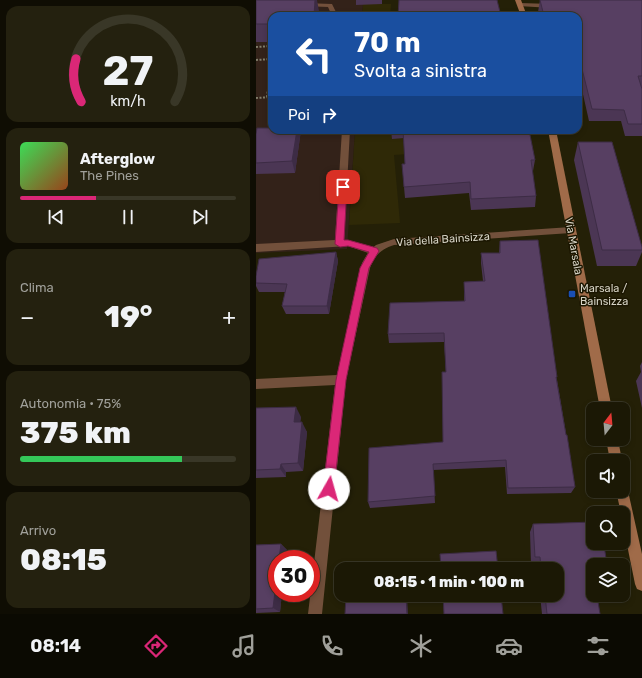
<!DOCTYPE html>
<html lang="it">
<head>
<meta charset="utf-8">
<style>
  body { margin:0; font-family:Rubik,sans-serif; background:#24210f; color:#f1f3f6; height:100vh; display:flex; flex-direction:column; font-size:15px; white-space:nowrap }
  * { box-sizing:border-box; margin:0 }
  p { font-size:13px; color:#a0a09a }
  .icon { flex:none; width:22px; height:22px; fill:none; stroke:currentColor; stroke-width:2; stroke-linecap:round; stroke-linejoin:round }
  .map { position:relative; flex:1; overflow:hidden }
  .sheet { display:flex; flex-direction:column; gap:6px; padding:6px; background:#0f0d03; width:256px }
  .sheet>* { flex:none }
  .banner { position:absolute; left:12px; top:12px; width:314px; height:122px; border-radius:12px; box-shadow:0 2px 6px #0003,0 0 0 1px #393727; background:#1a4fa0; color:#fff; overflow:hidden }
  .needle { width:26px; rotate:16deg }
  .fabs { position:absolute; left:330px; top:402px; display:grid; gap:8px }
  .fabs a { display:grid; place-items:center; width:44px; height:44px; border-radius:8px; background:#1b1805; box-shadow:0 2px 6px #0003,0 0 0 1px #393727; font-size:20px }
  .speed { position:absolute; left:12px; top:550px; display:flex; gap:8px; font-size:20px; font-weight:700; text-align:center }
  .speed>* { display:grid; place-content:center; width:52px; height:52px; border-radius:50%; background:#1b1805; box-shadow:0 2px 6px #0003,0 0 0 1px #393727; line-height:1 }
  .speed .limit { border:6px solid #d22; background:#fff; color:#111 }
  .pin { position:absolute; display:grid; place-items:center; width:34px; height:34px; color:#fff; margin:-17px; border-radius:8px; box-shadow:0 2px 6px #0006 }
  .me { position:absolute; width:44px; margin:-22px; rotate:7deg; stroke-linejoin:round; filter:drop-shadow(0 0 3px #0008) }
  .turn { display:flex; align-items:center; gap:14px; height:84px; padding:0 20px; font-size:18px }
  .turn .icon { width:52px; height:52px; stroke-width:2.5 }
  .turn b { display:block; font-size:28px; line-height:34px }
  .then { display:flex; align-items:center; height:38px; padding:0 20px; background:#0003; gap:8px; font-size:15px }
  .big { font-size:30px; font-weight:800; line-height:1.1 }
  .sheet .widget { flex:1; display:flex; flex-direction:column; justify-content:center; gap:6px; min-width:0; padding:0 14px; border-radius:12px; background:#24210f }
  .sheet .dial { align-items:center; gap:0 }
  .dial svg { height:104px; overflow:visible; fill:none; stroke:#393727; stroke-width:7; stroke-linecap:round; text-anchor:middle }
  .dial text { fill:#f1f3f6; stroke:none }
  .song { display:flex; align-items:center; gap:12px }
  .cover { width:48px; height:48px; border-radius:6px; background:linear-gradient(135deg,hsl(130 70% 55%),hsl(20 70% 35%)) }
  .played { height:4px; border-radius:2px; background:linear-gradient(90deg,#db2777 35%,#393727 35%) }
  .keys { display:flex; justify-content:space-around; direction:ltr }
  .heat { display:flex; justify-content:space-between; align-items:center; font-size:22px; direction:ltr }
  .charge { height:6px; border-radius:3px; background:linear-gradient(90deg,#34c759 75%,#393727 0) }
  .trip { position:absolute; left:78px; top:562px; width:230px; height:40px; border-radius:12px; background:#1b1805; box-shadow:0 2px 6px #0003,0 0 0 1px #393727; font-weight:800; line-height:40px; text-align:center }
  .menu { display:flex; height:64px; justify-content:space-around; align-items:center; background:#0b0a02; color:#a0a09a }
  .menu .icon { width:28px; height:28px }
  .menu .selected { color:#db2777 }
  .menu b { font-size:18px; color:#f1f3f6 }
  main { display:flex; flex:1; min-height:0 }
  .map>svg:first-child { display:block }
  .built { fill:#2f2907 }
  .medical { fill:#332219 }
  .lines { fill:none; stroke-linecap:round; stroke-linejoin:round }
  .path { stroke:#827e6b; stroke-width:2; stroke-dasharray:2 1.5; stroke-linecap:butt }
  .lane { fill:#72503b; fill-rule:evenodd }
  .street { fill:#72503b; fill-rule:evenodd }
  .secondary { fill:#a06b49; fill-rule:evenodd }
  .wall { fill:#4b3654 }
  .shaded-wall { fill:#3d2c45 }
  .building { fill:#573f62; stroke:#3d2c45 }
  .route { fill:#db2777; stroke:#8e194d }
  .transit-dot { fill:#1a4fb4; stroke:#1b1601; stroke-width:1.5 }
  .labels { text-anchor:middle; stroke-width:3; stroke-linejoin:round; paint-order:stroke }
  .street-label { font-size:11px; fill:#d6d3c5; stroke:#1b1601 }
  .poi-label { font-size:11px; fill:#d6d3c5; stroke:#1b1601; text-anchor:start }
</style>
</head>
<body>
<main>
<section class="sheet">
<div class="widget dial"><svg viewBox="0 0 100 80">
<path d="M14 69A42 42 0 1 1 86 69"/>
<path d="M14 69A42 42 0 0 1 10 36" stroke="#db2777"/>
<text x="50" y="56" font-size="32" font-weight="700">27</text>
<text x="50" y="72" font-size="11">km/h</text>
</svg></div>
<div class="widget">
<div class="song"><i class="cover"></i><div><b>Afterglow</b><p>The Pines</p></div></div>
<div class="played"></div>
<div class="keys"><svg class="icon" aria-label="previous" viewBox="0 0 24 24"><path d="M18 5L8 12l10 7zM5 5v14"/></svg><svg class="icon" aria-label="pause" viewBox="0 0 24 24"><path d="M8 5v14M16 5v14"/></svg><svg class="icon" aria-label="next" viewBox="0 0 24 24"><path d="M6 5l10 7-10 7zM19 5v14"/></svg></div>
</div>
<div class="widget"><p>Clima</p>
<div class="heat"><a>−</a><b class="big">19°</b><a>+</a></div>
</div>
<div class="widget"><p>Autonomia · 75%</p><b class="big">375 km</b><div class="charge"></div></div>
<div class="widget"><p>Arrivo</p><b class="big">08:15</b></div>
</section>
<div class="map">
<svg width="386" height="614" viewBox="0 0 386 614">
  <rect width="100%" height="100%" fill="#242007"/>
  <g class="built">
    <polygon points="107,4 135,4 134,16 106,16"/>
    <polygon points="99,130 193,130 196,151 138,155 144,223 93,225"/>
  </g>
  <polygon class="medical" points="0,0 101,0 100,5 107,4 106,16 16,16 16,130 99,130 91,249 0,253"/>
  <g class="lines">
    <g class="path">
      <polyline points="0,47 16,46"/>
      <polyline points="0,60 15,59"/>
      <polyline points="11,97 16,58"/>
      <polyline points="0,98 16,97"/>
    </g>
    <g class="lane">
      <polygon points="48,3 76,4 82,16 76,16 72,7 46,6 46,4"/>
      <polygon points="86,130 94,130 88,240 92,240 121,248 123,251 121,254 118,255 92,246 0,252 0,244 79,240"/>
    </g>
    <g class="street">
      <polygon points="264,3 296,4 299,6 296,8 262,6 262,4"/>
      <path d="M315,227L320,230L315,233L138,245C125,249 118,256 114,268L90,380L66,614H52L79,385L0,389V379L81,375L106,263L113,251L120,245L138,239Z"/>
    </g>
    <g class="secondary">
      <polygon points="259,0 265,0 271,16 265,16"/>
      <polygon points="292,130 300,130 356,409 344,409"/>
      <polygon points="350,439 362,439 366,461 354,461"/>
      <polygon points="367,485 370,487 372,491 386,554 386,591 381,589 379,584 367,525 367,513 365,513 360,491 367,491"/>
    </g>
  </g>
  <g class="wall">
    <polygon points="0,0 63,11 16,16 16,42 0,42"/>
    <polygon points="100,0 126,0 126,4 100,5"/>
    <polygon points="284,0 386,0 386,136 369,136 365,121 333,121 324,81 322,81 322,16 283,16 282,12"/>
    <polygon points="14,128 16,130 45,130 39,173 0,174 0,134"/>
    <polygon points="135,130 276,130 275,131 273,131 279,160 277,171 276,171 280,196 279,207 215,210 213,193 149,198 148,187 149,164 148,138 136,139"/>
    <polygon points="322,142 386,247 386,252 380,266 341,266 318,160"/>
    <polygon points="244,241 301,380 319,487 315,493 251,494 249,467 177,470 179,503 114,508 112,502 187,442 190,372 188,342 133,343 132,334 208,301 208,282 227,281 225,263 225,253 243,253"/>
    <polygon points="80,252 82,261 73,314 30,314 26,306 29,292 3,292 0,286 0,276"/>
    <polygon points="386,362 386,408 380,381 385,372 384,366"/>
    <polygon points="0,408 45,417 44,422 51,432 47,471 30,472 30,477 0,478"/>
    <polygon points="277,524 337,565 337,595 344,614 286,614 284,595 301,595 301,569 281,569 280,564 275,564 274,532"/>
    <polygon points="25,544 31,550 30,559 21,559 21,593 26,593 24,612 0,613 0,545"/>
  </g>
  <g class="shaded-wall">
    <polygon points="59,0 61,0 63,11 63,16 58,16"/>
    <polygon points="41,130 45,130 39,173 36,161"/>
    <polygon points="80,252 82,261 73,314 71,306"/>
    <polygon points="40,407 45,417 43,431 38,422"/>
    <polygon points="46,422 51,432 47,471 42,463"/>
    <polygon points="25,464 30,472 30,477 24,469"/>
    <polygon points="25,544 31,550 30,559 23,559"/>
    <polygon points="21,575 21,593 26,593 24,612 17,608"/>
    <polygon points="150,595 151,595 152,614 151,614"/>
  </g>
  <g class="building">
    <polygon points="0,0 59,0 58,16 16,16 16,24 0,24"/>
    <polygon points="143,0 241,0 245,16 142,16"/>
    <polygon points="284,0 386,0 386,76 382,76 386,89 386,124 372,124 368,110 336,109 326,69 322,69 322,16 288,16"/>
    <polygon points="15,118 16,118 16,130 41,130 36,161 0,163 0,134 1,128 14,128"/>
    <polygon points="147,130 273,130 279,160 275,160 280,196 215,199 214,182 148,187 146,164 149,164"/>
    <polygon points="322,142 356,142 386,247 386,250 346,250"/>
    <polygon points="282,240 301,377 300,377 310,435 311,435 319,487 252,488 250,460 177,464 179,496 112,502 113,448 187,442 186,372 190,372 188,333 132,334 134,303 209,301 208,282 229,281 225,253 244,253 244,241"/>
    <polygon points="80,252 71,306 26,306 31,284 0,283 0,276 3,259"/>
    <polygon points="40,407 38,422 46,422 42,463 25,464 24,469 0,470 0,408"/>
    <polygon points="337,522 337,543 344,543 344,545 348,545 351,565 337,565 337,595 341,595 344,614 291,614 289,595 301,595 301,569 285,569 284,557 279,557 277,524"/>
    <polygon points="25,544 23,559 21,559 21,575 17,608 0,609 0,545"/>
    <polygon points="240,551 242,569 185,569 184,554"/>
    <polygon points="90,595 150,595 151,614 89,614"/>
    <polygon points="187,595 245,595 247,614 188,614"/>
  </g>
  <polygon class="route" points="87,184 91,187 88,240 92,240 121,248 123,251 113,268 90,380 78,489 77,493 73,495 69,493 67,489 80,380 104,268 113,252 92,246 84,247 79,244 83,187"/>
  <rect class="transit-dot" x="312" y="290" width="8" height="8" rx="2"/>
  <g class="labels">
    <g class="street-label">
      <text transform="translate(187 239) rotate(-4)" y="4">Via della Bainsizza</text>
      <text transform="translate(318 246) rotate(80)" y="4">Via Marsala</text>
    </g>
    <g class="poi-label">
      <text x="324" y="292">Marsala /<tspan x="324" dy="13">Bainsizza</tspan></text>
    </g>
  </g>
</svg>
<div class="fabs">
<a><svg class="needle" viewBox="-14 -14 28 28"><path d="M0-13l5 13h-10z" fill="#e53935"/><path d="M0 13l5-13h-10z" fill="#a0a09a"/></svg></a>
<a><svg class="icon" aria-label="sound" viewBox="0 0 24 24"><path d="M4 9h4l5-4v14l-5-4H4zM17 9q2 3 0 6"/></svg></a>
<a><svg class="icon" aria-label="search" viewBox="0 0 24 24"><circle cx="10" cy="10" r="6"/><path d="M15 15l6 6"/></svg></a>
<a><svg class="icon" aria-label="layers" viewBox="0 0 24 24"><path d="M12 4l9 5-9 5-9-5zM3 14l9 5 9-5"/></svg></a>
</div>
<div class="speed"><div class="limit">30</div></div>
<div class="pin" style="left:87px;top:187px;background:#d93025"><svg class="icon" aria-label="arrive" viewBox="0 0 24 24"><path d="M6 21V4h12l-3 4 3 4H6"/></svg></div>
<svg class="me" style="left:73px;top:489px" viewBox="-20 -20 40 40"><circle r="19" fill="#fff"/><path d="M0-13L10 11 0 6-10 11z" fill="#db2777"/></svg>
<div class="trip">08:15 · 1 min · 100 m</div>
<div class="banner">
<div class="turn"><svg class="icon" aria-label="left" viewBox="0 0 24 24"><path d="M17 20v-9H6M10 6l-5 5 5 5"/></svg><div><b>70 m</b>Svolta a sinistra</div></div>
<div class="then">Poi<svg class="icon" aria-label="right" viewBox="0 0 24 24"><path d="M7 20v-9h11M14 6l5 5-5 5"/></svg></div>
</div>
</div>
</main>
<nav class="menu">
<b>08:14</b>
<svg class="icon selected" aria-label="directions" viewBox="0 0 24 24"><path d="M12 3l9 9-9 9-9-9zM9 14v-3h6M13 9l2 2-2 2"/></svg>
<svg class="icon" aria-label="music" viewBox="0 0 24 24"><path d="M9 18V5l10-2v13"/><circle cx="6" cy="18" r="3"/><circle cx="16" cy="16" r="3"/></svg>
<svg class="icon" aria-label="phone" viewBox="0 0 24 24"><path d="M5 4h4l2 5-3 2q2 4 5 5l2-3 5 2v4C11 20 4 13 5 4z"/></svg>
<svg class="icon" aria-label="climate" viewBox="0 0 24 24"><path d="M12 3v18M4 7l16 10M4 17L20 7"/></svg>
<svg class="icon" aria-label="car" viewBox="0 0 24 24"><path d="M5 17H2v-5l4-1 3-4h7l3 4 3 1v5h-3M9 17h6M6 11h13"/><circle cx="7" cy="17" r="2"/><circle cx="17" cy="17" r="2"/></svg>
<svg class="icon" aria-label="filters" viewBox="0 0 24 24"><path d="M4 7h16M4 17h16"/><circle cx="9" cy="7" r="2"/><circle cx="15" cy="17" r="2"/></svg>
</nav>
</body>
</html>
